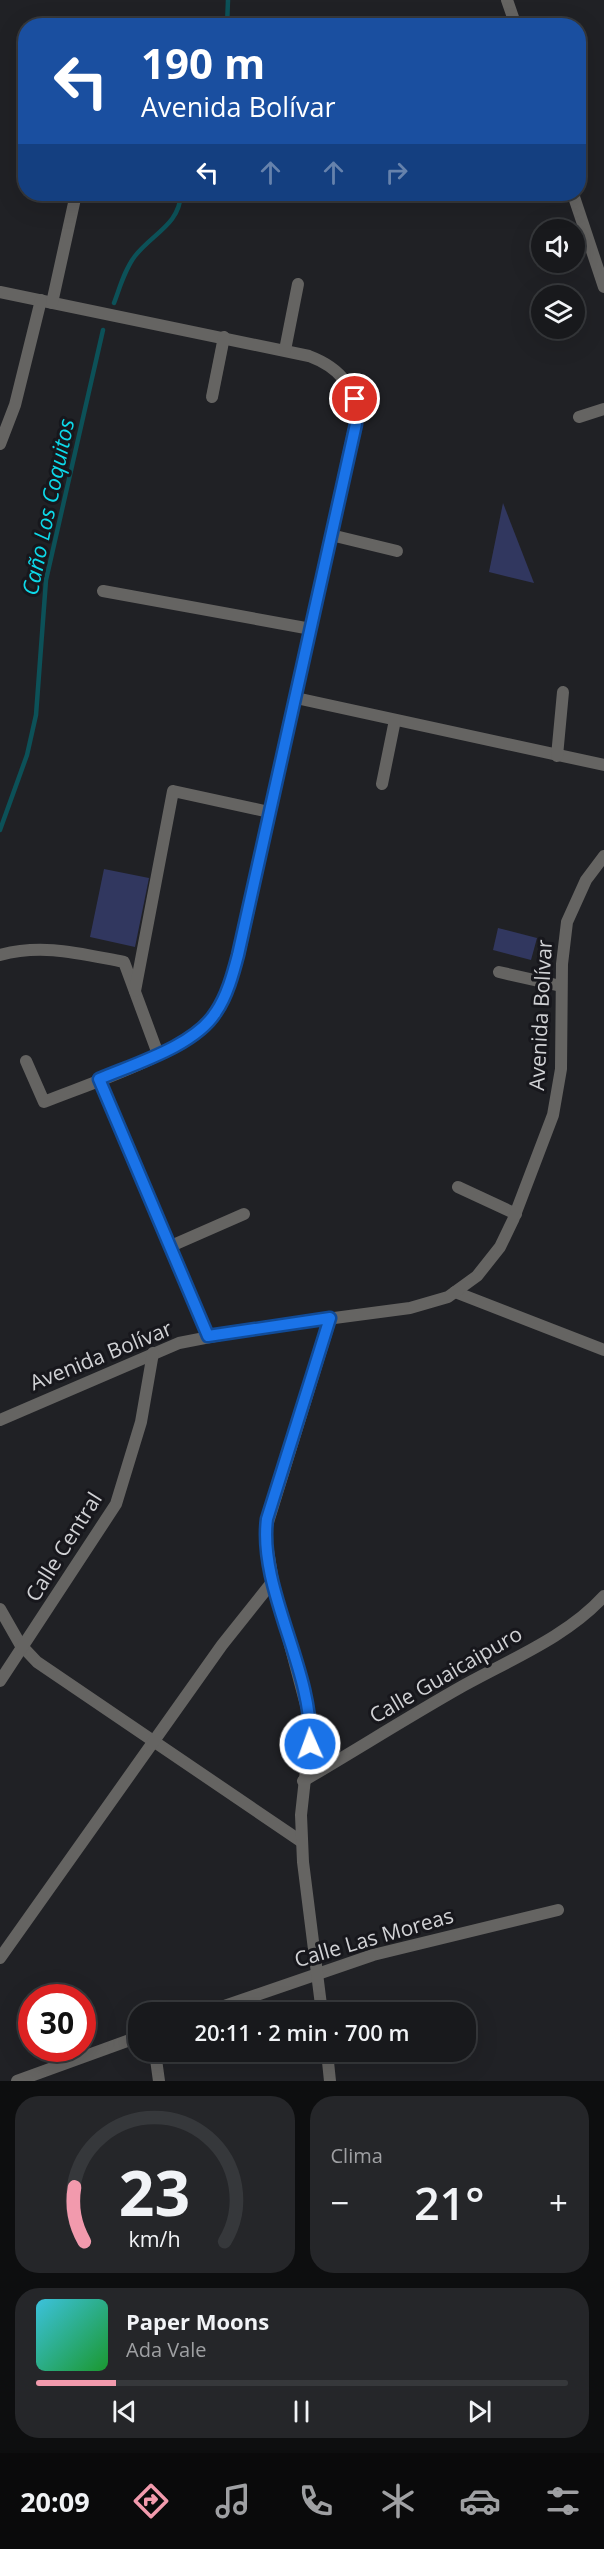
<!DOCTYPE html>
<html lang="es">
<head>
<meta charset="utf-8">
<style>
  body { margin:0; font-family:"Open Sans",sans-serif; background:#252629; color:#f1f3f6; height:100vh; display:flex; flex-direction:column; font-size:22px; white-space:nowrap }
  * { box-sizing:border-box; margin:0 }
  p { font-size:20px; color:#9fa0a3 }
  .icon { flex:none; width:33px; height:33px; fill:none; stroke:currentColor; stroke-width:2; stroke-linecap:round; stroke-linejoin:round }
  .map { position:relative; height:2081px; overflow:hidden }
  .drawer { display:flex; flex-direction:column; gap:15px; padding:15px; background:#0d0e0f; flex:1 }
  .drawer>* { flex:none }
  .hud { position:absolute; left:18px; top:18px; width:568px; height:183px; border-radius:24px; box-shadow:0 6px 24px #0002,0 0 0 2px #36383b; background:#1a4fa0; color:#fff; overflow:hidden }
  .buttons { position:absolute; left:531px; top:219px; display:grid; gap:12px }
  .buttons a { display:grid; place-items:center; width:54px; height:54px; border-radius:50%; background:#18191c; box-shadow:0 6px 24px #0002,0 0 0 2px #36383b; font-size:30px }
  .speed { position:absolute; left:18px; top:1984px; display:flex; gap:12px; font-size:30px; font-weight:700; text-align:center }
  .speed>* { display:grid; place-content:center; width:78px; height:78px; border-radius:50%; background:#18191c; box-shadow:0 6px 24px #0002,0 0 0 2px #36383b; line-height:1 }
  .speed .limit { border:9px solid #d22; background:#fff; color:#111 }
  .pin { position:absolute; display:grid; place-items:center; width:51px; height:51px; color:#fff; margin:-26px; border:3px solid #fff; border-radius:50%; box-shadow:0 2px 6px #0007 }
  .me { position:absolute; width:66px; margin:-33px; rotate:358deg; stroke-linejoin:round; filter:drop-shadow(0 0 4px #0008) }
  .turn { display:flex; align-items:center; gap:21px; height:126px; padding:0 24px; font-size:27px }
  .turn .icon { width:78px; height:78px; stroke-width:2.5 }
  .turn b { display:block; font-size:42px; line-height:51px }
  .lanes { display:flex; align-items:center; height:57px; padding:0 24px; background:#0003; justify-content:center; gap:30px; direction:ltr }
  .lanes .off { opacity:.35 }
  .big { font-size:45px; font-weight:600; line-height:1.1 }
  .drawer .widget { flex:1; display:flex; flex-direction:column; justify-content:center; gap:9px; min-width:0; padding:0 21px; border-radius:24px; background:#252629 }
  .drawer .dial { align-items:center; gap:0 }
  .dial svg { height:156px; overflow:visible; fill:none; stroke:#36383b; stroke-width:7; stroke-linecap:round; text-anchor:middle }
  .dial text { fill:#f1f3f6; stroke:none }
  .song { display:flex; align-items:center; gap:18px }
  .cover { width:72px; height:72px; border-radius:9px; background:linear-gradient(135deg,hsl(190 70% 55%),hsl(130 70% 35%)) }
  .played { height:6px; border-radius:3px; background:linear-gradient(90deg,#f29aad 15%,#36383b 15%) }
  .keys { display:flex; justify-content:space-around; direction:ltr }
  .heat { display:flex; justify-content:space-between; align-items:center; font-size:33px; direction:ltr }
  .drawer .tiles { flex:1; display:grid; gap:15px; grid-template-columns:1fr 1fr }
  .widget:last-child { grid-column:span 2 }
  .trip { position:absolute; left:128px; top:2002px; width:348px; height:60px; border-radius:24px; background:#18191c; box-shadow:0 6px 24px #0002,0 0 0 2px #36383b; font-weight:600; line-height:60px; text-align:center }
  .dock { display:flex; height:96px; justify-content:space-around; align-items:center; background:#0a0a0b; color:#9fa0a3 }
  .dock .icon { width:42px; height:42px }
  .dock .selected { color:#f29aad }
  .dock b { font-size:27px; color:#f1f3f6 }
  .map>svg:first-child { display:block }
  .green { fill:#31375f }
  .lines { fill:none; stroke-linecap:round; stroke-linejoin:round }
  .stream { stroke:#0c5158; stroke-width:4.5 }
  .street { stroke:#656462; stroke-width:12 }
  .route-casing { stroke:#114b97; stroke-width:15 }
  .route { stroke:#1a73e8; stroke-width:10 }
  .labels { text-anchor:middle; stroke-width:6; stroke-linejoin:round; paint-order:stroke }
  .street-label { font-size:21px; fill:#d1d2d5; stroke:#17171c }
  .water-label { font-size:22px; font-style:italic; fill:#0dd9e9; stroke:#17171c }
</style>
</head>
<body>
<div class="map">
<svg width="604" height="2081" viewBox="0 0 604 2081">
  <rect width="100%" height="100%" fill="#202125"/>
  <g class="green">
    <polygon points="503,503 534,583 489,572"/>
    <polygon points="104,869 149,878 135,947 90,937"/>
    <polygon points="498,928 537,938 531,960 493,950"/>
  </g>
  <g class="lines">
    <g class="stream">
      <polyline points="227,26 228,0"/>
      <path d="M114,303C120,287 125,269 135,256C153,233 179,225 181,194"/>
      <polyline points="0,830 27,755 36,715 46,580 103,330"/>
    </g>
    <g class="street">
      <polyline points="507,0 516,26"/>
      <polyline points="573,194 604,287"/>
      <path d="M0,292L309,356C341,368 359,390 355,424L239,955C232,974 227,999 214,1015C184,1054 91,1083 44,1102L26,1061"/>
      <polyline points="52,303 76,194"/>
      <polyline points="285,350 298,284"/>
      <polyline points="212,397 224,337"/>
      <polyline points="579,417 604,409"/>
      <polyline points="0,444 15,405 41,300"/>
      <polyline points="331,535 397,551"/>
      <polyline points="103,591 311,629"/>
      <polyline points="296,698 604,765"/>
      <polyline points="557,756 563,692"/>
      <polyline points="382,784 395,720"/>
      <path d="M0,955C43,943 81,954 124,962L158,1054"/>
      <polyline points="499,972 561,986"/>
      <polyline points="135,991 173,791 269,812"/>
      <polyline points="99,1079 208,1336"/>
      <polyline points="458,1187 516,1214"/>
      <polyline points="171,1246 244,1214"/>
      <polyline points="455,1292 604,1350"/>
      <polyline points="0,1420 179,1343 251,1329 410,1308 448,1297 477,1276 500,1247 513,1220 553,1115 561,1069 562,964 567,922 586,880 604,856"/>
      <polyline points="0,1609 20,1644 37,1662 302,1842"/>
      <polyline points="0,1681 116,1504 141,1422 153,1353"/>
      <path d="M303,1781C356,1750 408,1717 461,1687C509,1660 567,1637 604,1596"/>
      <polyline points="0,1958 222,1645 273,1581"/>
      <polyline points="204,2013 373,1955 558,1910"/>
      <polyline points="322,2013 303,1862 301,1815 311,1724 273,1581 265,1532 331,1318"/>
      <polyline points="155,2052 159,2081"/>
      <polyline points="327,2052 330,2081"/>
      <polyline points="17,2081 138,2037"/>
    </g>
  </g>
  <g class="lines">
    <defs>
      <path id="route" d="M310,1744C314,1671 258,1589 267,1519L330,1318L208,1336L99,1079C134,1064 195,1046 216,1012C227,996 233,974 238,955L356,424L355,399"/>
    </defs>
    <use href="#route" class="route-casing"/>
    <use href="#route" class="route"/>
  </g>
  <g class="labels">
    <g class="street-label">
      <text transform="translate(541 1015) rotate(-87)" y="7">Avenida Bolívar</text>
      <text transform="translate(101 1356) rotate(-22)" y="7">Avenida Bolívar</text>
      <text transform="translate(64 1547) rotate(-58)" y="7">Calle Central</text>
      <text transform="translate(446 1675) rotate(-30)" y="7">Calle Guaicaipuro</text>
      <text transform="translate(374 1938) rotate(-16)" y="7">Calle Las Moreas</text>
    </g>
    <g class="water-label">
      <text transform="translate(48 507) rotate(-78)" y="8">Caño Los Coquitos</text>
    </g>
  </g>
</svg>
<div class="buttons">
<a><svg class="icon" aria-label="sound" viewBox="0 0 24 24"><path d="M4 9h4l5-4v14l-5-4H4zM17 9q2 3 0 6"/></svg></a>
<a><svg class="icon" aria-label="layers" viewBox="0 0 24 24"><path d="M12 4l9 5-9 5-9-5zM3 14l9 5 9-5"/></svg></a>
</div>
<div class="speed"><div class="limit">30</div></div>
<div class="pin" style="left:355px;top:399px;background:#d93025"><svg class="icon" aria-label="arrive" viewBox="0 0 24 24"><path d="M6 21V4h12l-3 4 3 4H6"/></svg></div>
<svg class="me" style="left:310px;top:1744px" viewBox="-20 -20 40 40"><circle r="17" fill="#1a73e8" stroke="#fff" stroke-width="3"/><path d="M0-11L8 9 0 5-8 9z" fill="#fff"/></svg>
<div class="trip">20:11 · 2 min · 700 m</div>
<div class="hud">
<div class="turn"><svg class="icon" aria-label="left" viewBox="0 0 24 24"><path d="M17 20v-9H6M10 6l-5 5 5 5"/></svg><div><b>190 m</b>Avenida Bolívar</div></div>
<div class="lanes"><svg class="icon" aria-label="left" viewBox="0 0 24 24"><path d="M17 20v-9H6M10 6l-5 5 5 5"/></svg><svg class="icon off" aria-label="ahead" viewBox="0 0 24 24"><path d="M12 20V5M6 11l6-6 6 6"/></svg><svg class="icon off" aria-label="ahead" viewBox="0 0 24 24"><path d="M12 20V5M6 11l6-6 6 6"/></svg><svg class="icon off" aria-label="right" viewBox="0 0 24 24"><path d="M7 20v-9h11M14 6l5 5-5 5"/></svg></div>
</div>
</div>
<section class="drawer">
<div class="tiles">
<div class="widget dial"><svg viewBox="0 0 100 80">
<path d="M14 69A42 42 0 1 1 86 69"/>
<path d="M14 69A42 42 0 0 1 9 41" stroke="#f29aad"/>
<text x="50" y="56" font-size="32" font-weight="700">23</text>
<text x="50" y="72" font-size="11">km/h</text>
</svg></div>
<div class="widget"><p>Clima</p>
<div class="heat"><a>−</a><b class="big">21°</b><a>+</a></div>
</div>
<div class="widget">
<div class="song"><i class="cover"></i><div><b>Paper Moons</b><p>Ada Vale</p></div></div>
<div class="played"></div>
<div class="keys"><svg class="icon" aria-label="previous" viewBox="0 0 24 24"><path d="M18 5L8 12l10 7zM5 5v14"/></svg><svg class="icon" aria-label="pause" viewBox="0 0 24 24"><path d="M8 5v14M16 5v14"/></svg><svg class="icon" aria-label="next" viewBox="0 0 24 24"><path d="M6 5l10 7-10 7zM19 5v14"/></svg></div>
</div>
</div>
</section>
<nav class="dock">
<b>20:09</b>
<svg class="icon selected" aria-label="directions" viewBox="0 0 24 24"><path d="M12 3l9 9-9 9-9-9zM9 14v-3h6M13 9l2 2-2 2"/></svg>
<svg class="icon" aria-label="music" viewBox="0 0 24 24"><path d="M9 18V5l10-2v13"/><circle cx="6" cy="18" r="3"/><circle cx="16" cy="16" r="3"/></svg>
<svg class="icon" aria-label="phone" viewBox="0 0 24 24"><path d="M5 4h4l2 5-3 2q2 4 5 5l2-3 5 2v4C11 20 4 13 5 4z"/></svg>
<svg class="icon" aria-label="climate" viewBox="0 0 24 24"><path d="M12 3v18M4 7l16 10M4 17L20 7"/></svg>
<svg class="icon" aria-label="car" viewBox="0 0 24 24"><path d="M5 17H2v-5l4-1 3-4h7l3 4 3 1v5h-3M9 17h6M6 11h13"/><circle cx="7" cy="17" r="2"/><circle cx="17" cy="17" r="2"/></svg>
<svg class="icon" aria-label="filters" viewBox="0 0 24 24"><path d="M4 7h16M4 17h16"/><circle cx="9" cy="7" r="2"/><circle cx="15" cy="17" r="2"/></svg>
</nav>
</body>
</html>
